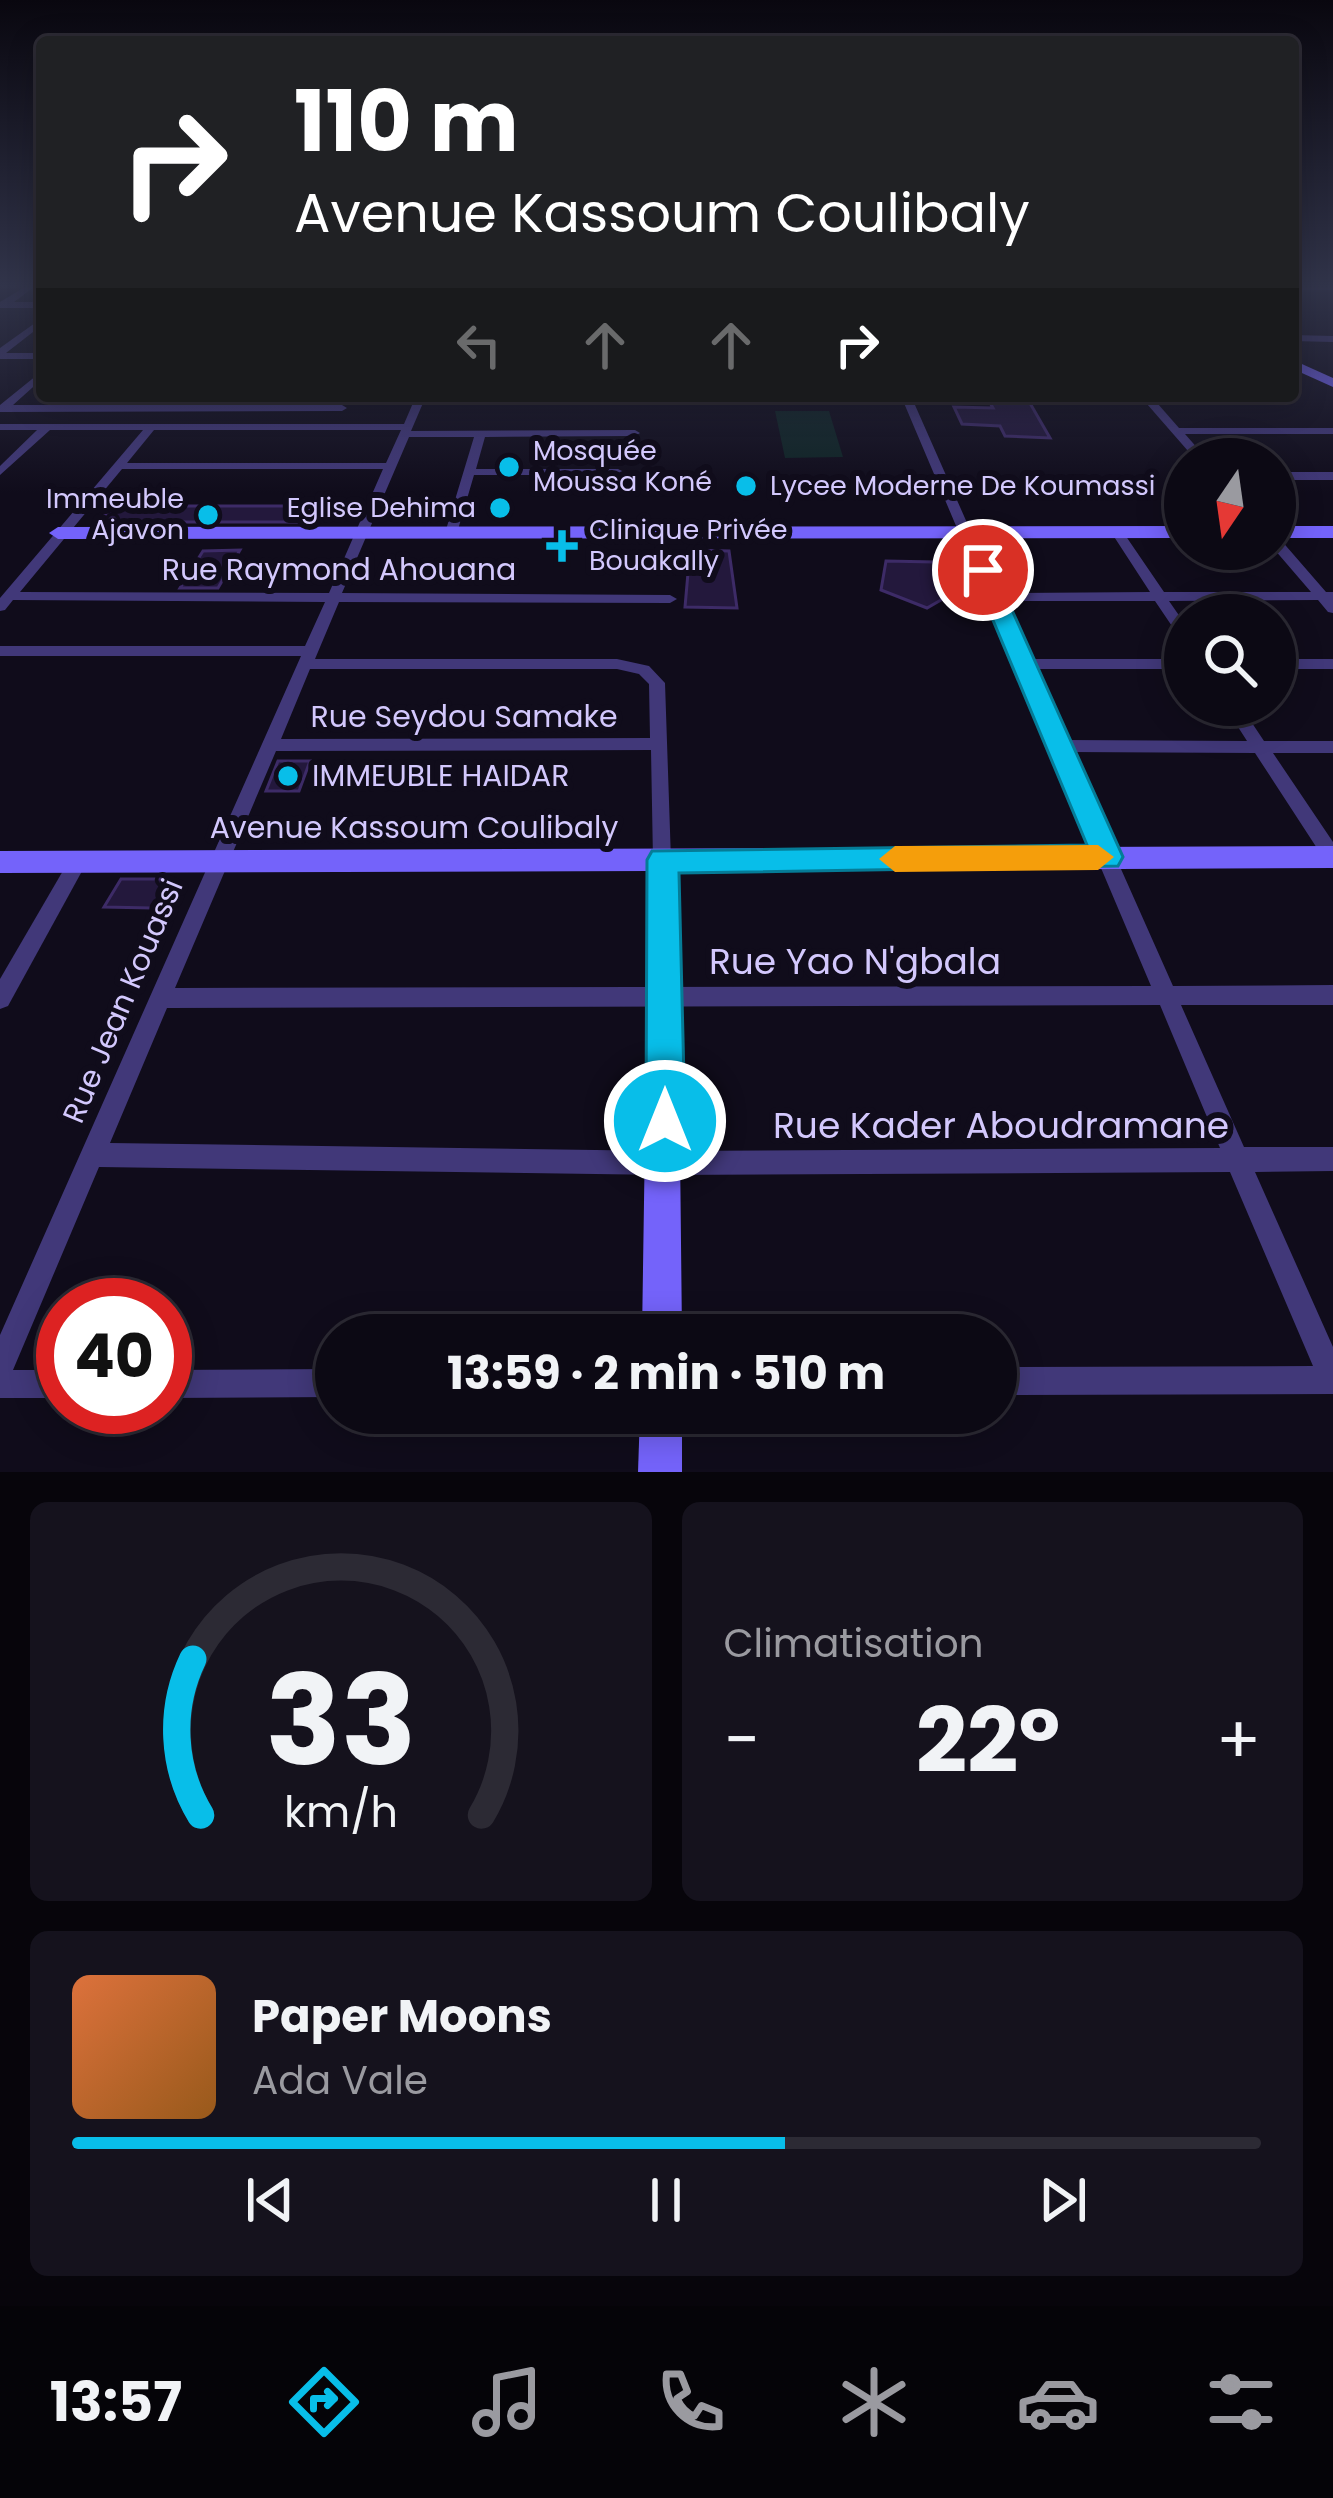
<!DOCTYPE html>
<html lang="fr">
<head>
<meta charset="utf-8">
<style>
  body { margin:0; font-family:Poppins,sans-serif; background:#15121d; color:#f1f3f6; height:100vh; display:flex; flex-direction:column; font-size:45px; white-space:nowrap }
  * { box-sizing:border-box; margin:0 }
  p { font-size:39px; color:#9a9aa0 }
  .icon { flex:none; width:66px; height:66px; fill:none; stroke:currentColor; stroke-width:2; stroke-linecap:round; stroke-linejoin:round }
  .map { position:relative; height:1472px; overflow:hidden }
  .side { display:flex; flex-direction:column; gap:30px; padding:30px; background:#07050b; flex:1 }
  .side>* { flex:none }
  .banner { position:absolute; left:36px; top:36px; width:1263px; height:366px; border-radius:12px; box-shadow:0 6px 30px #0003,0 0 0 3px #2c2a34; background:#202124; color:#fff; overflow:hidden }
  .needle { width:78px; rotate:193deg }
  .controls { position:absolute; left:1164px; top:438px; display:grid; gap:24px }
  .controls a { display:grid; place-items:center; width:132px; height:132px; border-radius:50%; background:#0c0914; box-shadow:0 6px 30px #0003,0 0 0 3px #2c2a34; font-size:60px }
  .speed { position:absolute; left:36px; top:1278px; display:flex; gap:24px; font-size:60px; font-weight:700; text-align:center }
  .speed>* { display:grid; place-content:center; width:156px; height:156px; border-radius:50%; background:#0c0914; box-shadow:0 6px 30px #0003,0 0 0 3px #2c2a34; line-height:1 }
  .speed .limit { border:18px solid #d22; background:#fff; color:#111 }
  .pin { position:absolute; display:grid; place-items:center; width:102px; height:102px; color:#fff; margin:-51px; border:6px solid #fff; border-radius:50%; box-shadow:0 3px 12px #0007 }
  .me { position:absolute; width:132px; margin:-66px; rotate:0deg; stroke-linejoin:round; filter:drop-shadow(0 0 9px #0008) }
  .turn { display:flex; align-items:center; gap:42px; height:252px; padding:0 60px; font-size:54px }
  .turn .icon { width:156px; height:156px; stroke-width:2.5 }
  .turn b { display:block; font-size:84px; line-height:102px }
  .lanes { display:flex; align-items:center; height:114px; padding:0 60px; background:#0003; justify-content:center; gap:60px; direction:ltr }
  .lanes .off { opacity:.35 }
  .big { font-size:90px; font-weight:700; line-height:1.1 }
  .side .widget { flex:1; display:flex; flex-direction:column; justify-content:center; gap:18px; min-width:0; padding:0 42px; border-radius:18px; background:#15121d }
  .side .dial { align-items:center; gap:0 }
  .dial svg { height:312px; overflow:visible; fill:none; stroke:#2c2a34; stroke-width:7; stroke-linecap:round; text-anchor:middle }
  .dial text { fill:#f1f3f6; stroke:none }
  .song { display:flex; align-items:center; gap:36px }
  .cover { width:144px; height:144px; border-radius:18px; background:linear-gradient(135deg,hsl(20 70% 55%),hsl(30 70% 35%)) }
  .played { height:12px; border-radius:6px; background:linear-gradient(90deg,#08bee9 60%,#2c2a34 60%) }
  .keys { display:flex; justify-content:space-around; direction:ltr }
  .heat { display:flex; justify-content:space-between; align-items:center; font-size:66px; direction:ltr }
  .side .tiles { flex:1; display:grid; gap:30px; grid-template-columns:1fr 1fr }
  .widget:last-child { grid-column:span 2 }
  .trip { position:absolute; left:315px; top:1314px; width:702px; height:120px; border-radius:60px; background:#0c0914; box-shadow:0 6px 30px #0003,0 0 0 3px #2c2a34; font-weight:700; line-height:120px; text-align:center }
  .menu { display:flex; height:192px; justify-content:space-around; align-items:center; background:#050408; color:#9a9aa0 }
  .menu .icon { width:84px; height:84px }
  .menu .active { color:#08bee9 }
  .menu b { font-size:54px; color:#f1f3f6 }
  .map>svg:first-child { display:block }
  .green { fill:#0f2425 }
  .building { fill:#23183c; stroke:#3d2b67; stroke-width:3 }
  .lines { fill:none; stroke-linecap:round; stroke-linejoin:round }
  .street { fill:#413879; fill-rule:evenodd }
  .secondary { fill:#7463fa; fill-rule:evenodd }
  .route { fill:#08bee9; stroke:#057c97; stroke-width:3 }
  .slow { fill:#f59e0b }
  .poi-dot { fill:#08bee9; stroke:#100c1b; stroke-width:4.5 }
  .labels { text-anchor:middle; stroke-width:12; stroke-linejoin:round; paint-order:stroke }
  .far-poi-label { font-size:27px; fill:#d3c8fd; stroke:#100c1b; text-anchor:start }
  .street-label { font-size:30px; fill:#d3c8fd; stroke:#100c1b }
  .poi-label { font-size:30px; fill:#d3c8fd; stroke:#100c1b; text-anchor:start }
  .near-street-label { font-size:36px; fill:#d3c8fd; stroke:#100c1b }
</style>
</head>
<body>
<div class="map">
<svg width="1333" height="1472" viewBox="0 0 1333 1472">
  <rect width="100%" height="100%" fill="#100c1b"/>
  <polygon class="green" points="775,411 829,411 843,457 785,458"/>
  <g class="building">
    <polygon points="1027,398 1050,438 1005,436 1000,426 962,424 954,407 993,408 988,399"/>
    <polygon points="112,506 311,506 300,522 99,522"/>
    <polygon points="240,550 218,588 180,588 203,551"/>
    <polygon points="690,550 729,551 737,608 685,607"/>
    <polygon points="886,561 934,562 960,589 927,608 881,590"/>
    <polygon points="278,761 310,761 299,791 266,791"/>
    <polygon points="121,879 167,879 152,908 104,907"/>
  </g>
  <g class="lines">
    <g class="street">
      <polygon points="25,287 34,287 14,302 42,302 42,308 0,308 0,302"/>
      <rect x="1293" y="287" width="40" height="3"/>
      <polygon points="42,318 42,325 6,353 42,353 42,359 0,359 0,348"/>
      <polygon points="1293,335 1333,336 1333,342 1293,341"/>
      <polygon points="42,371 42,379 13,405 342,405 347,408 342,411 0,412 0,405"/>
      <path d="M416,396L595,397L600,400L595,403H423L411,431L635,430L640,433L635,436L485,437L476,469H618L624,472L618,475H474L457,533L451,537L445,533L474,437H409L342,593L670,595L677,599L670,603L339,602L315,659H617L649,666L665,683L671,860L669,865L662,868L655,865L653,860L651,750L276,751L175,988L1151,986L901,396H911L998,593L1150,592L1111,532L1117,528L1121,529L1164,592H1311L1274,549L1275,538L1280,539L1326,592H1333V613L1328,612L1318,600L1169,601L1185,624V640L1180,638L1155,601H1002L1028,659H1185V669H1032L1064,740L1247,741L1224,705H1240L1264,741H1333V753H1273L1333,842V865L1326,862L1255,753L1069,752L1173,986L1333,985V1005H1181L1244,1147H1333V1171L1255,1172L1333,1347V1394L996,1395V1367L1313,1366L1230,1172L665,1175L99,1167L13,1370H63V1398H0V1335L301,656H0V646H305L325,602L13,600L5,610L0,611V598L143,430H50L0,475V466L37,430H0V424H404ZM154,430H401L386,463H127ZM122,469H383L329,593L20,592ZM310,669H617L639,674L649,684L650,738L281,739ZM1160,1005L1220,1148L665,1151L110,1143L167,1008Z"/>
      <polygon points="1140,396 1151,396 1179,428 1333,428 1333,434 1185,434 1207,459 1195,459"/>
      <rect x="1275" y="472" width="58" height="8"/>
      <rect x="1275" y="659" width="58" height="10"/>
      <polygon points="78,854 85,857 87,862 8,1006 0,1009 0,979 71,857"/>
      <polygon points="336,1369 336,1397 165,1398 165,1370"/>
    </g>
    <g class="secondary">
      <polygon points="1293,360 1333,378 1333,387 1293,369"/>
      <polygon points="1185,526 1185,538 58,539 49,533 58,527"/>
      <rect x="1275" y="526" width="58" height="12"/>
      <polygon points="1333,846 1333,868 677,871 682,1335 642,1335 649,871 0,873 0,851"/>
      <polygon points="640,1413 682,1413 682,1472 638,1472"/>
    </g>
  </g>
  <linearGradient id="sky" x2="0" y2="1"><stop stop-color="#09070f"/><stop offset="0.58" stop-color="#31344a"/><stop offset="1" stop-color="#31344a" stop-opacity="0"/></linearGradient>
  <rect width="1333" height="493" fill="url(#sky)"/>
  <polygon class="route" points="975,566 994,570 1123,857 1118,866 679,873 685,1121 679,1135 665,1140 651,1135 646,1121 647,860 652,851 1087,845 972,570"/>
  <polygon class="slow" points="1098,845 1114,857 1098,870 895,872 879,859 895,846"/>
  <g class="poi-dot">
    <circle cx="509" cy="467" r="12"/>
    <circle cx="746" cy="486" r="12"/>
    <circle cx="500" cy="508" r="12"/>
    <circle cx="208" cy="515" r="12"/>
    <path d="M556 528h12v12h12v12h-12v12h-12v-12h-12v-12h12z"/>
    <circle cx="288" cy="776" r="12"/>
  </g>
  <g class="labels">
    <g class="far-poi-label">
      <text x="533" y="460">Mosquée<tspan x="533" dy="31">Moussa Koné</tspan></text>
      <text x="770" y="495">Lycee Moderne De Koumassi</text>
      <text x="184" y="508" text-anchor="end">Immeuble<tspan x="184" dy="31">Ajavon</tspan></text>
      <text x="476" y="517" text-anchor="end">Eglise Dehima</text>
      <text x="589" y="539">Clinique Privée<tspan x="589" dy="31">Bouakally</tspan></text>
    </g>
    <g class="street-label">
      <text x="339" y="580">Rue Raymond Ahouana</text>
      <text x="464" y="727">Rue Seydou Samake</text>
      <text x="414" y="838">Avenue Kassoum Coulibaly</text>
      <text transform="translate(123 1001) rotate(-67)" y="10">Rue Jean Kouassi</text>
    </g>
    <g class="poi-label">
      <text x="312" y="786">IMMEUBLE HAIDAR</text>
    </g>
    <g class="near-street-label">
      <text x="855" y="974">Rue Yao N'gbala</text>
      <text x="1001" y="1138">Rue Kader Aboudramane</text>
    </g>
  </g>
</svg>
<div class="controls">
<a><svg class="needle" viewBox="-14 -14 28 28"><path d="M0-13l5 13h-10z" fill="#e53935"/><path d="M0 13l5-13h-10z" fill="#9a9aa0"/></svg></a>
<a><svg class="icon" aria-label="search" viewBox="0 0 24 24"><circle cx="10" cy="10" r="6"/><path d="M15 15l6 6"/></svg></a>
</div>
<div class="speed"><div class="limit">40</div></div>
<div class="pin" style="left:983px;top:570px;background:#d93025"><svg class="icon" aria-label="arrive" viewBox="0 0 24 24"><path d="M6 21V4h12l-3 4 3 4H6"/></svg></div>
<svg class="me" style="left:665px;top:1121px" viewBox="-20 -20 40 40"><circle r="17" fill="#08bee9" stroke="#fff" stroke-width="3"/><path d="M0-11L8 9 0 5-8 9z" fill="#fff"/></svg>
<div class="trip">13:59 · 2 min · 510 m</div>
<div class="banner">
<div class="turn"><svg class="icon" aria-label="right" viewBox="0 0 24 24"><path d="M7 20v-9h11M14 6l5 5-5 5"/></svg><div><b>110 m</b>Avenue Kassoum Coulibaly</div></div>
<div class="lanes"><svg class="icon off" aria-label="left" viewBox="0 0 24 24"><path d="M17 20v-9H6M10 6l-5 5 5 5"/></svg><svg class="icon off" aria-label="ahead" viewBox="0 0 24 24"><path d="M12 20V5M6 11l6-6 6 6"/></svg><svg class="icon off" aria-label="ahead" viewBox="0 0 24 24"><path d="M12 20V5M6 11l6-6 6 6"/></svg><svg class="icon" aria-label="right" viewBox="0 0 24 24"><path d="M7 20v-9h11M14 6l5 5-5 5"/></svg></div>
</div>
</div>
<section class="side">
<div class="tiles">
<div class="widget dial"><svg viewBox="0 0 100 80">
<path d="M14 69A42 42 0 1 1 86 69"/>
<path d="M14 69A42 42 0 0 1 12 29" stroke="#08bee9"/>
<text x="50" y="56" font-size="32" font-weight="700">33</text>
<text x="50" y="72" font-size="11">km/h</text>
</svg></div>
<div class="widget"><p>Climatisation</p>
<div class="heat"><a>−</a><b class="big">22°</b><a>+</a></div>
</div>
<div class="widget">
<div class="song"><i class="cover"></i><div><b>Paper Moons</b><p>Ada Vale</p></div></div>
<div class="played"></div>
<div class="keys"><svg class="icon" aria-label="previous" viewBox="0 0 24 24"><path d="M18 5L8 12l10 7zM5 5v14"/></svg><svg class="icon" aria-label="pause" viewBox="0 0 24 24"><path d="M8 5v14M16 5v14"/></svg><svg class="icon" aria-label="next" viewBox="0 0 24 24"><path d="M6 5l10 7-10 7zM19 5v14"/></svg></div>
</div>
</div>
</section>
<nav class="menu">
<b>13:57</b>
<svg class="icon active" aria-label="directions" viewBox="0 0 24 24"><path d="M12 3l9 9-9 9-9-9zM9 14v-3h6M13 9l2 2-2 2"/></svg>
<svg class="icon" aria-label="music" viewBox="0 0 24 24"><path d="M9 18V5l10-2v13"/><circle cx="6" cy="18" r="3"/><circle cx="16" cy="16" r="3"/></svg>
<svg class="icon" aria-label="phone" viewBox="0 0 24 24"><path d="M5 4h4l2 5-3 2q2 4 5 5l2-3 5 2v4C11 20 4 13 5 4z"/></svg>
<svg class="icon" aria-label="climate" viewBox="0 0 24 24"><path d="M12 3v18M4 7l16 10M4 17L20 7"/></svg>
<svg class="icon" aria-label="car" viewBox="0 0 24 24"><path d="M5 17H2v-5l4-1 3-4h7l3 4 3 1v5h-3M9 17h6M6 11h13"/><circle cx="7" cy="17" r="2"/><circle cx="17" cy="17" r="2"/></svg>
<svg class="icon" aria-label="filters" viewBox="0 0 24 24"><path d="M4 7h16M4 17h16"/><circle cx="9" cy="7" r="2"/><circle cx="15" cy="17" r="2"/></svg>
</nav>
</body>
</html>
